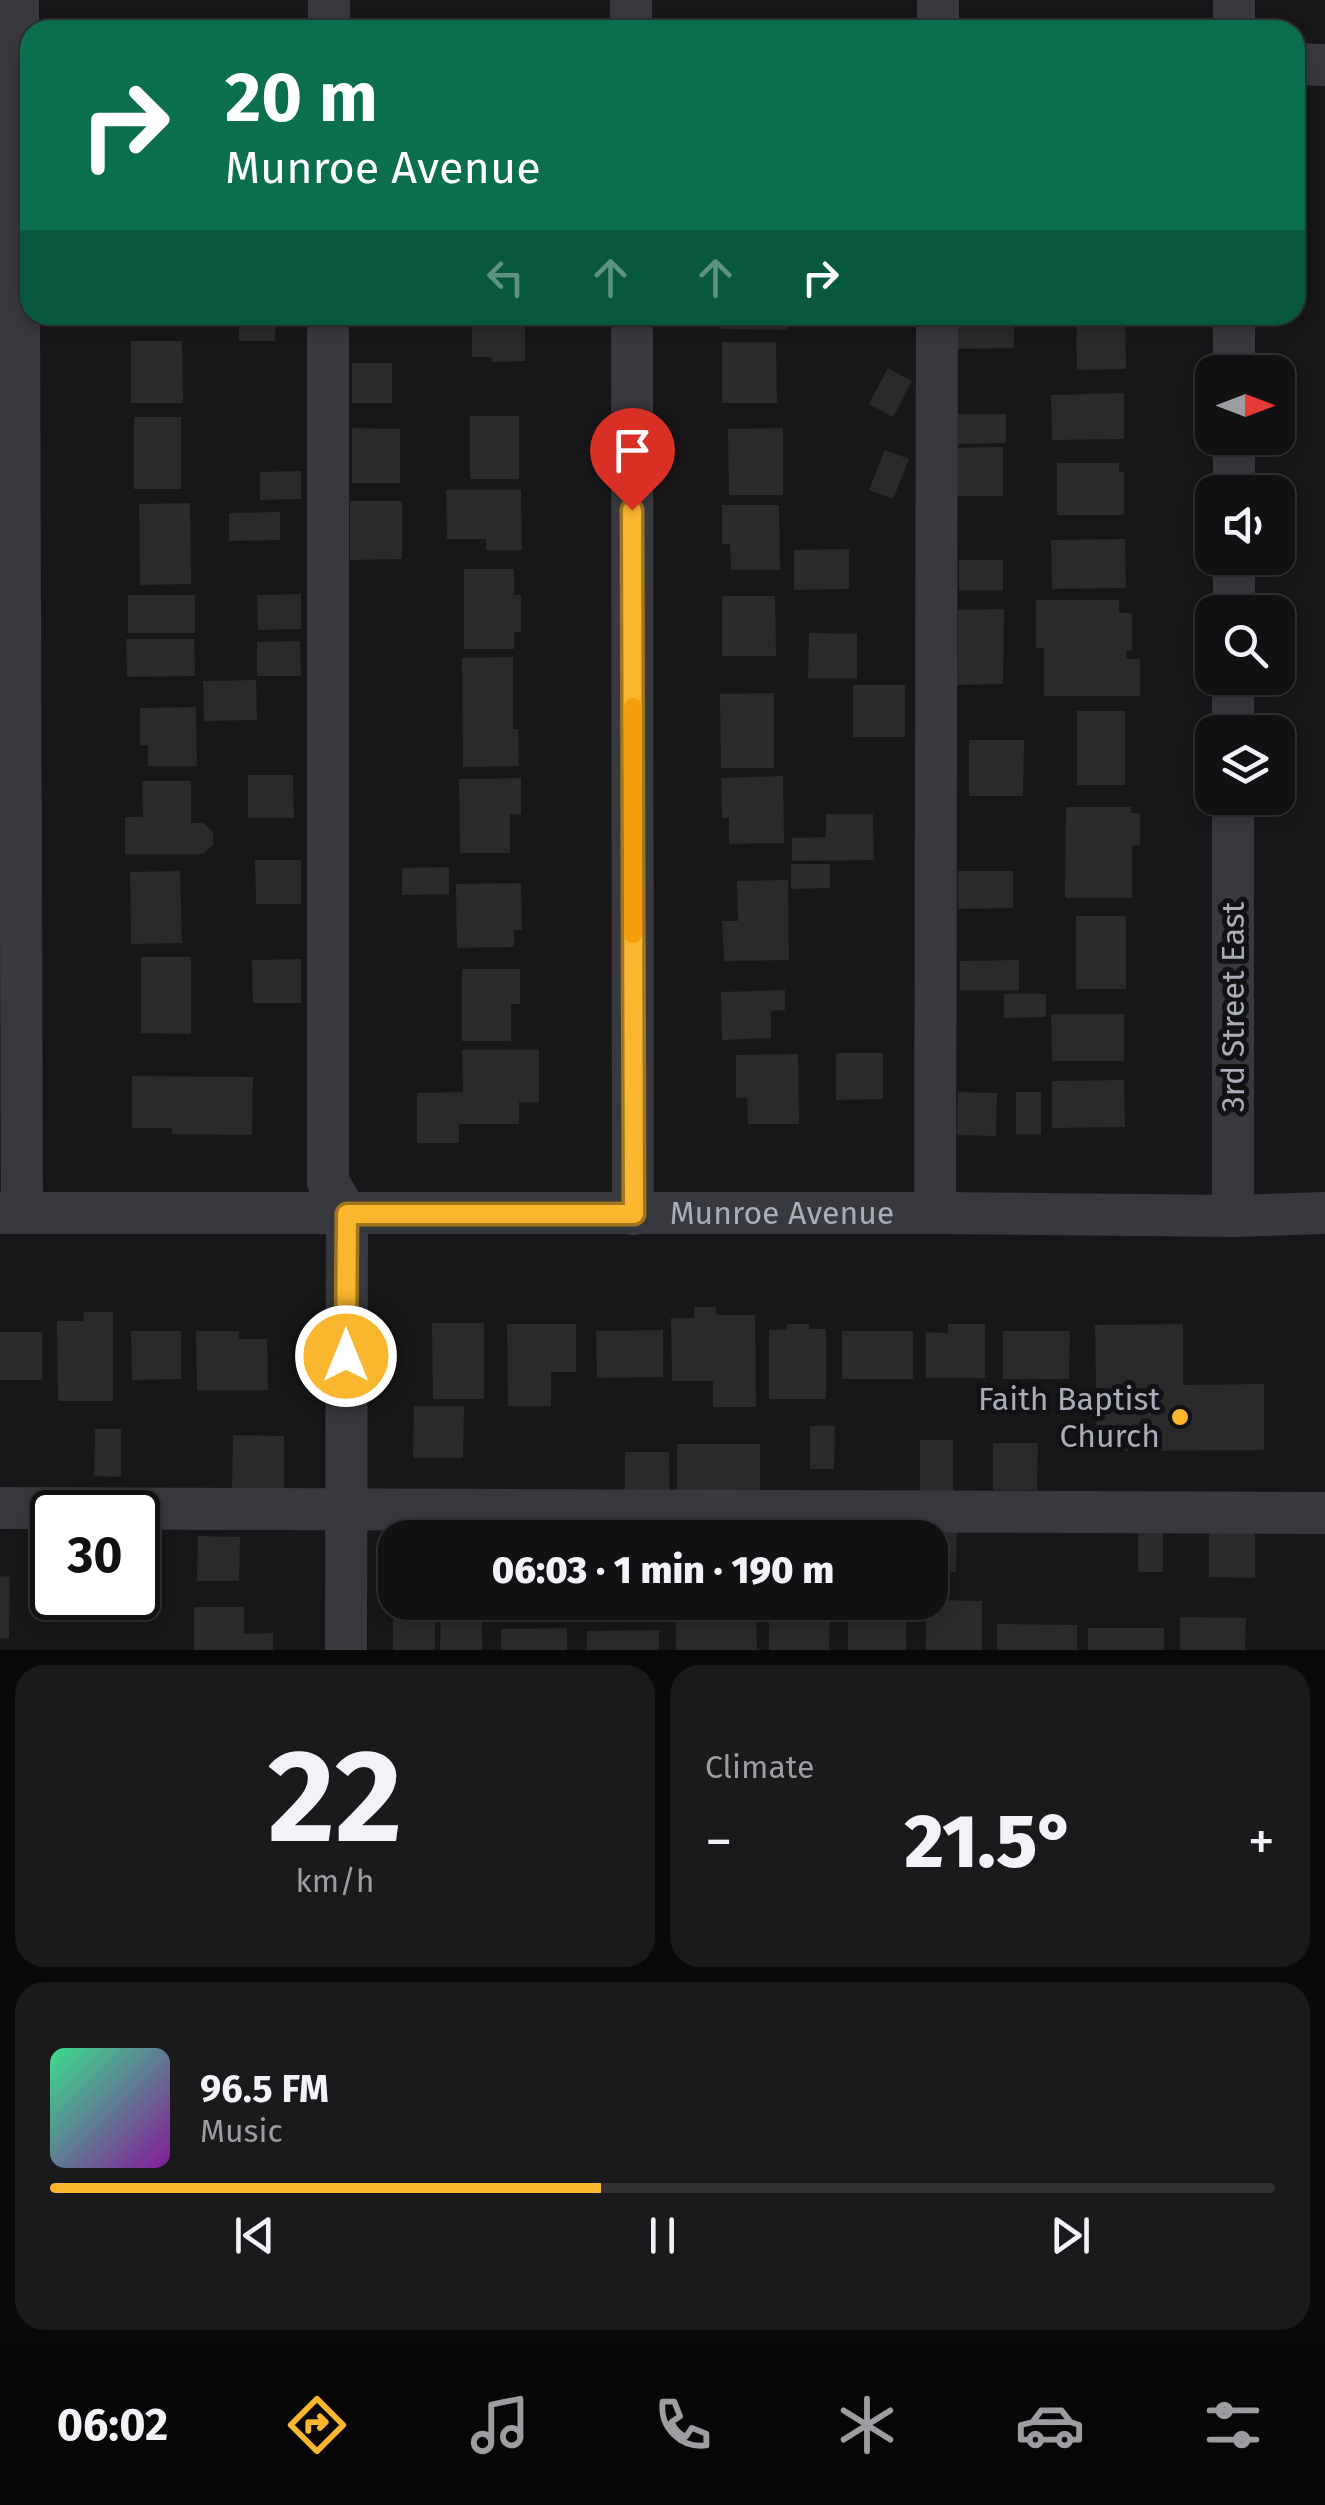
<!DOCTYPE html>
<html lang="en">
<head>
<meta charset="utf-8">
<style>
  body { margin:0; font-family:"Fira Sans",sans-serif; background:#1a1a1c; color:#f1f3f6; height:100vh; display:flex; flex-direction:column; font-size:38px; white-space:nowrap }
  * { box-sizing:border-box; margin:0 }
  p { font-size:32px; color:#9c9da0 }
  .icon { flex:none; width:55px; height:55px; fill:none; stroke:currentColor; stroke-width:2; stroke-linecap:round; stroke-linejoin:round }
  .map { position:relative; height:1650px; overflow:hidden }
  .sheet { display:flex; flex-direction:column; gap:15px; padding:15px; background:#09090a; flex:1 }
  .sheet>* { flex:none }
  .top-card { position:absolute; left:20px; top:20px; width:1285px; height:305px; border-radius:30px; box-shadow:0 5px 15px #0003,0 0 0 2px #303133; background:#0b6e4f; color:#fff; overflow:hidden }
  .needle { width:65px; rotate:90deg }
  .buttons { position:absolute; left:1195px; top:355px; display:grid; gap:20px }
  .buttons a { display:grid; place-items:center; width:100px; height:100px; border-radius:20px; background:#111113; box-shadow:0 5px 15px #0003,0 0 0 2px #303133; font-size:50px }
  .speed { position:absolute; left:30px; top:1490px; display:flex; gap:20px; font-size:50px; font-weight:700; text-align:center }
  .speed>* { display:grid; place-content:center; width:130px; height:130px; border-radius:50%; background:#111113; box-shadow:0 5px 15px #0003,0 0 0 2px #303133; line-height:1 }
  .speed .limit { border:5px solid #111; border-radius:15px; background:#fff; color:#111 }
  .pin { position:absolute; display:grid; place-items:center; width:85px; height:85px; color:#fff; margin:-102px -42px; border-radius:50% 50% 50% 0; rotate:-45deg; box-shadow:0 0 10px #0007 }
  .pin .icon { rotate:45deg }
  .me { position:absolute; width:110px; margin:-55px; rotate:0deg; stroke-linejoin:round; filter:drop-shadow(0 0 8px #0008) }
  .turn { display:flex; align-items:center; gap:35px; height:210px; padding:0 40px; font-size:45px }
  .turn .icon { width:130px; height:130px; stroke-width:2.5 }
  .turn b { display:block; font-size:70px; line-height:85px }
  .lanes { display:flex; align-items:center; height:95px; padding:0 40px; background:#0003; justify-content:center; gap:50px; direction:ltr }
  .lanes .off { opacity:.35 }
  .big { font-size:75px; font-weight:800; line-height:1.1 }
  .sheet .tile { flex:1; display:flex; flex-direction:column; justify-content:center; gap:15px; min-width:0; padding:0 35px; border-radius:30px; background:#1a1a1c }
  .sheet .dial { align-items:center; gap:0 }
  .dial b { font-size:130px; line-height:1 }
  .song { display:flex; align-items:center; gap:30px }
  .cover { width:120px; height:120px; border-radius:15px; background:linear-gradient(135deg,hsl(150 70% 55%),hsl(290 70% 35%)) }
  .played { height:10px; border-radius:5px; background:linear-gradient(90deg,#f9b62e 45%,#303133 45%) }
  .keys { display:flex; justify-content:space-around; direction:ltr }
  .heat { display:flex; justify-content:space-between; align-items:center; font-size:55px; direction:ltr }
  .sheet .tiles { flex:1; display:grid; gap:15px; grid-template-columns:1fr 1fr }
  .tile:last-child { grid-column:span 2 }
  .trip { position:absolute; left:378px; top:1520px; width:570px; height:100px; border-radius:30px; background:#111113; box-shadow:0 5px 15px #0003,0 0 0 2px #303133; font-weight:800; line-height:100px; text-align:center }
  .dock { display:flex; height:160px; justify-content:space-around; align-items:center; background:#070708; color:#9c9da0 }
  .dock .icon { width:70px; height:70px }
  .dock .selected { color:#f9b62e }
  .dock b { font-size:45px; color:#f1f3f6 }
  .map>svg:first-child { display:block }
  .building { fill:#2a2a2d }
  .lines { fill:none; stroke-linecap:round; stroke-linejoin:round }
  .minor { stroke:#38393e; stroke-width:42 }
  .route-casing { stroke:#a2761e; stroke-width:25 }
  .route { stroke:#f9b62e; stroke-width:18 }
  .slow { stroke:#f59e0b; stroke-width:18 }
  .poi-dot { fill:#f9b62e; stroke:#121214; stroke-width:4 }
  .labels { text-anchor:middle; stroke-width:10; stroke-linejoin:round; paint-order:stroke }
  .street-label { font-size:32px; fill:#a8adb9; stroke:#121214 }
  .poi-label { font-size:32px; fill:#a8adb9; stroke:#121214; text-anchor:end }
</style>
</head>
<body>
<div class="map">
<svg width="1325" height="1650" viewBox="0 0 1325 1650">
  <rect width="100%" height="100%" fill="#171719"/>
  <g class="building">
    <polygon points="721,315 787,315 787,330 721,329"/>
    <polygon points="955,315 1014,315 1014,348 956,349"/>
    <polygon points="1076,315 1125,315 1126,369 1077,370"/>
    <polygon points="472,321 525,321 525,361 492,362 492,357 472,357"/>
    <polygon points="239,324 276,324 275,341 239,341"/>
    <polygon points="131,341 182,341 183,403 131,403"/>
    <polygon points="722,342 776,342 777,403 722,403"/>
    <rect x="352" y="363" width="40" height="40"/>
    <polygon points="888,368 912,381 893,417 869,404"/>
    <polygon points="1124,393 1124,439 1052,440 1051,395"/>
    <polygon points="958,414 1006,414 1006,443 958,444"/>
    <rect x="470" y="416" width="49" height="63"/>
    <rect x="134" y="417" width="47" height="72"/>
    <polygon points="352,428 400,429 400,483 352,483"/>
    <polygon points="783,428 783,495 729,495 728,429"/>
    <polygon points="1003,447 1003,496 954,496 953,448"/>
    <polygon points="885,450 909,459 893,499 869,490"/>
    <polygon points="1057,463 1119,463 1119,472 1124,472 1124,515 1057,515"/>
    <polygon points="301,471 301,499 260,500 260,472"/>
    <polygon points="446,490 521,490 522,550 486,550 486,539 447,539"/>
    <polygon points="350,501 402,501 402,559 350,560"/>
    <polygon points="190,503 191,584 140,585 139,504"/>
    <polygon points="722,505 779,505 780,570 731,570 730,544 722,544"/>
    <polygon points="280,512 280,540 229,541 229,513"/>
    <polygon points="1125,539 1126,588 1052,589 1051,540"/>
    <polygon points="849,549 849,589 794,590 794,550"/>
    <rect x="959" y="560" width="44" height="30"/>
    <polygon points="464,569 514,569 514,595 521,595 521,632 514,632 514,649 464,649"/>
    <polygon points="301,594 301,629 258,630 257,595"/>
    <rect x="128" y="595" width="67" height="38"/>
    <polygon points="722,596 775,596 776,656 722,656"/>
    <polygon points="1036,600 1119,600 1119,613 1132,613 1132,651 1126,651 1126,659 1140,659 1140,696 1044,696 1044,648 1036,648"/>
    <polygon points="1004,609 1003,684 957,685 958,610"/>
    <polygon points="809,633 857,634 857,678 808,678"/>
    <polygon points="126,639 194,639 195,676 127,677"/>
    <polygon points="300,641 301,676 257,676 257,642"/>
    <polygon points="513,657 513,729 518,729 519,766 463,767 462,658"/>
    <polygon points="256,680 257,720 204,721 203,681"/>
    <rect x="853" y="685" width="52" height="52"/>
    <polygon points="774,693 774,768 721,768 720,694"/>
    <polygon points="196,707 197,766 148,766 148,745 140,745 140,708"/>
    <rect x="1077" y="711" width="48" height="74"/>
    <polygon points="969,740 1024,740 1023,796 969,796"/>
    <polygon points="248,775 293,775 294,818 248,818"/>
    <polygon points="783,776 784,843 729,844 729,818 722,818 721,778"/>
    <polygon points="521,778 521,814 510,814 510,853 460,853 459,779"/>
    <polygon points="142,781 191,781 191,823 203,823 213,832 213,845 203,854 125,854 125,817 143,817"/>
    <polygon points="1066,807 1131,807 1131,813 1140,813 1140,845 1132,845 1132,898 1065,898"/>
    <polygon points="826,814 873,814 874,860 792,861 792,838 826,837"/>
    <polygon points="255,860 301,860 301,904 256,904"/>
    <polygon points="791,864 830,864 830,888 791,889"/>
    <polygon points="449,867 449,894 402,895 402,868"/>
    <polygon points="180,871 182,943 131,944 130,872"/>
    <polygon points="958,871 1013,871 1013,908 958,909"/>
    <polygon points="788,880 789,960 724,961 722,921 738,921 737,881"/>
    <polygon points="521,883 522,930 514,930 514,947 457,948 456,884"/>
    <rect x="1076" y="916" width="50" height="73"/>
    <polygon points="141,957 191,957 191,1034 141,1033"/>
    <polygon points="301,959 301,1003 253,1003 252,960"/>
    <polygon points="1019,960 1019,990 960,990 960,961"/>
    <polygon points="462,969 520,969 520,1004 511,1004 511,1041 462,1041"/>
    <polygon points="785,990 785,1010 771,1011 771,1038 722,1040 721,992"/>
    <polygon points="1004,994 1046,994 1046,1017 1004,1018"/>
    <polygon points="1051,1014 1124,1014 1124,1061 1052,1061"/>
    <polygon points="462,1050 539,1050 539,1102 519,1102 519,1124 459,1124 459,1143 417,1143 417,1093 463,1092"/>
    <polygon points="836,1053 883,1053 883,1099 836,1100"/>
    <polygon points="798,1054 799,1124 748,1124 747,1098 736,1098 736,1055"/>
    <polygon points="132,1076 253,1077 252,1135 172,1134 172,1128 132,1128"/>
    <polygon points="1124,1080 1125,1127 1052,1128 1052,1081"/>
    <polygon points="958,1092 997,1093 996,1136 957,1135"/>
    <rect x="1016" y="1092" width="25" height="42"/>
    <polygon points="694,1307 716,1307 716,1315 755,1315 756,1407 713,1407 713,1381 672,1381 671,1318 694,1318"/>
    <polygon points="83,1312 113,1312 113,1401 58,1401 57,1321 84,1321"/>
    <polygon points="432,1323 484,1323 484,1399 433,1399"/>
    <polygon points="507,1324 576,1324 576,1372 551,1372 551,1406 508,1406"/>
    <polygon points="787,1324 809,1324 809,1329 826,1329 826,1399 769,1399 769,1330 787,1330"/>
    <polygon points="948,1324 985,1324 985,1378 926,1378 926,1332 948,1333"/>
    <polygon points="1183,1324 1183,1385 1264,1384 1264,1450 1097,1451 1095,1325"/>
    <polygon points="663,1330 663,1377 597,1378 596,1331"/>
    <polygon points="131,1331 181,1331 181,1379 132,1380"/>
    <polygon points="196,1331 239,1331 239,1339 267,1339 268,1390 197,1390"/>
    <rect x="842" y="1331" width="71" height="48"/>
    <polygon points="1003,1331 1070,1331 1069,1379 1003,1379"/>
    <rect x="0" y="1332" width="42" height="48"/>
    <polygon points="414,1406 464,1406 463,1458 413,1458"/>
    <polygon points="810,1426 835,1426 834,1469 810,1469"/>
    <polygon points="95,1429 121,1429 121,1477 94,1476"/>
    <polygon points="233,1435 284,1436 284,1495 232,1494"/>
    <polygon points="920,1440 953,1440 953,1491 920,1492"/>
    <polygon points="993,1443 1038,1443 1037,1490 993,1490"/>
    <rect x="677" y="1444" width="83" height="47"/>
    <polygon points="625,1452 669,1452 670,1495 625,1495"/>
    <rect x="402" y="1527" width="41" height="11"/>
    <polygon points="921,1527 957,1527 956,1572 930,1572 930,1538 921,1538"/>
    <rect x="446" y="1530" width="41" height="8"/>
    <rect x="582" y="1530" width="44" height="8"/>
    <rect x="1138" y="1531" width="25" height="41"/>
    <polygon points="531,1533 578,1534 578,1538 531,1538"/>
    <polygon points="1209,1533 1255,1533 1255,1578 1209,1577"/>
    <polygon points="198,1536 240,1537 239,1581 197,1581"/>
    <polygon points="0,1576 10,1577 9,1638 0,1638"/>
    <polygon points="930,1600 982,1601 982,1650 926,1650 926,1602 930,1602"/>
    <polygon points="194,1607 244,1607 244,1634 273,1633 273,1650 194,1650"/>
    <polygon points="769,1608 830,1609 829,1650 769,1650"/>
    <polygon points="676,1614 756,1614 757,1650 676,1650"/>
    <polygon points="441,1617 482,1618 482,1650 440,1650"/>
    <polygon points="1180,1617 1246,1618 1245,1650 1180,1650"/>
    <rect x="393" y="1619" width="42" height="31"/>
    <rect x="848" y="1621" width="58" height="29"/>
    <polygon points="997,1624 1077,1625 1077,1650 997,1650"/>
    <polygon points="567,1628 567,1650 501,1650 501,1629"/>
    <rect x="1088" y="1628" width="76" height="22"/>
    <polygon points="659,1630 659,1650 587,1650 587,1631"/>
  </g>
  <g class="lines">
    <g class="minor">
      <polyline points="18,0 22,1213"/>
      <polyline points="329,0 329,30"/>
      <polyline points="631,0 631,30"/>
      <polyline points="938,0 938,30"/>
      <polyline points="1234,30 1234,0"/>
      <polyline points="1295,64 1325,65"/>
      <polyline points="328,315 328,1182 347,1214 346,1650"/>
      <polyline points="632,315 633,1214"/>
      <polyline points="1234,372 1234,315"/>
      <polyline points="1234,492 1234,438"/>
      <polyline points="1234,612 1234,558"/>
      <polyline points="1233,732 1233,678"/>
      <path id="s1" d="M0,1213H935L1233,1216L1325,1213"/>
      <polyline points="935,1213 937,315"/>
      <polyline points="1233,1216 1233,798"/>
      <polyline points="0,1508 1325,1513"/>
    </g>
  </g>
  <g class="lines">
    <defs>
      <polyline id="route" points="346,1356 347,1214 634,1214 632,510"/>
    </defs>
    <use href="#route" class="route-casing"/>
    <use href="#route" class="route"/>
    <polyline class="slow" points="633,707 633,934"/>
  </g>
  <circle class="poi-dot" cx="1180" cy="1417" r="10"/>
  <g class="labels">
    <g class="street-label">
      <text transform="translate(1233 1007) rotate(-90)" y="11">3rd Street East</text>
      <text dy="11" stroke="none"><textPath href="#s1" startOffset="782">Munroe Avenue</textPath></text>
    </g>
    <g class="poi-label">
      <text x="1160" y="1410">Faith Baptist<tspan x="1160" dy="37">Church</tspan></text>
    </g>
  </g>
</svg>
<div class="buttons">
<a><svg class="needle" viewBox="-14 -14 28 28"><path d="M0-13l5 13h-10z" fill="#e53935"/><path d="M0 13l5-13h-10z" fill="#9c9da0"/></svg></a>
<a><svg class="icon" aria-label="sound" viewBox="0 0 24 24"><path d="M4 9h4l5-4v14l-5-4H4zM17 9q2 3 0 6"/></svg></a>
<a><svg class="icon" aria-label="search" viewBox="0 0 24 24"><circle cx="10" cy="10" r="6"/><path d="M15 15l6 6"/></svg></a>
<a><svg class="icon" aria-label="layers" viewBox="0 0 24 24"><path d="M12 4l9 5-9 5-9-5zM3 14l9 5 9-5"/></svg></a>
</div>
<div class="speed"><div class="limit">30</div></div>
<div class="pin" style="left:632px;top:510px;background:#d93025"><svg class="icon" aria-label="arrive" viewBox="0 0 24 24"><path d="M6 21V4h12l-3 4 3 4H6"/></svg></div>
<svg class="me" style="left:346px;top:1356px" viewBox="-20 -20 40 40"><circle r="17" fill="#f9b62e" stroke="#fff" stroke-width="3"/><path d="M0-11L8 9 0 5-8 9z" fill="#fff"/></svg>
<div class="trip">06:03 · 1 min · 190 m</div>
<div class="top-card">
<div class="turn"><svg class="icon" aria-label="right" viewBox="0 0 24 24"><path d="M7 20v-9h11M14 6l5 5-5 5"/></svg><div><b>20 m</b>Munroe Avenue</div></div>
<div class="lanes"><svg class="icon off" aria-label="left" viewBox="0 0 24 24"><path d="M17 20v-9H6M10 6l-5 5 5 5"/></svg><svg class="icon off" aria-label="ahead" viewBox="0 0 24 24"><path d="M12 20V5M6 11l6-6 6 6"/></svg><svg class="icon off" aria-label="ahead" viewBox="0 0 24 24"><path d="M12 20V5M6 11l6-6 6 6"/></svg><svg class="icon" aria-label="right" viewBox="0 0 24 24"><path d="M7 20v-9h11M14 6l5 5-5 5"/></svg></div>
</div>
</div>
<section class="sheet">
<div class="tiles">
<div class="tile dial"><b>22</b><p>km/h</p></div>
<div class="tile"><p>Climate</p>
<div class="heat"><a>−</a><b class="big">21.5°</b><a>+</a></div>
</div>
<div class="tile">
<div class="song"><i class="cover"></i><div><b>96.5 FM</b><p>Music</p></div></div>
<div class="played"></div>
<div class="keys"><svg class="icon" aria-label="previous" viewBox="0 0 24 24"><path d="M18 5L8 12l10 7zM5 5v14"/></svg><svg class="icon" aria-label="pause" viewBox="0 0 24 24"><path d="M8 5v14M16 5v14"/></svg><svg class="icon" aria-label="next" viewBox="0 0 24 24"><path d="M6 5l10 7-10 7zM19 5v14"/></svg></div>
</div>
</div>
</section>
<nav class="dock">
<b>06:02</b>
<svg class="icon selected" aria-label="directions" viewBox="0 0 24 24"><path d="M12 3l9 9-9 9-9-9zM9 14v-3h6M13 9l2 2-2 2"/></svg>
<svg class="icon" aria-label="music" viewBox="0 0 24 24"><path d="M9 18V5l10-2v13"/><circle cx="6" cy="18" r="3"/><circle cx="16" cy="16" r="3"/></svg>
<svg class="icon" aria-label="phone" viewBox="0 0 24 24"><path d="M5 4h4l2 5-3 2q2 4 5 5l2-3 5 2v4C11 20 4 13 5 4z"/></svg>
<svg class="icon" aria-label="climate" viewBox="0 0 24 24"><path d="M12 3v18M4 7l16 10M4 17L20 7"/></svg>
<svg class="icon" aria-label="car" viewBox="0 0 24 24"><path d="M5 17H2v-5l4-1 3-4h7l3 4 3 1v5h-3M9 17h6M6 11h13"/><circle cx="7" cy="17" r="2"/><circle cx="17" cy="17" r="2"/></svg>
<svg class="icon" aria-label="filters" viewBox="0 0 24 24"><path d="M4 7h16M4 17h16"/><circle cx="9" cy="7" r="2"/><circle cx="15" cy="17" r="2"/></svg>
</nav>
</body>
</html>
